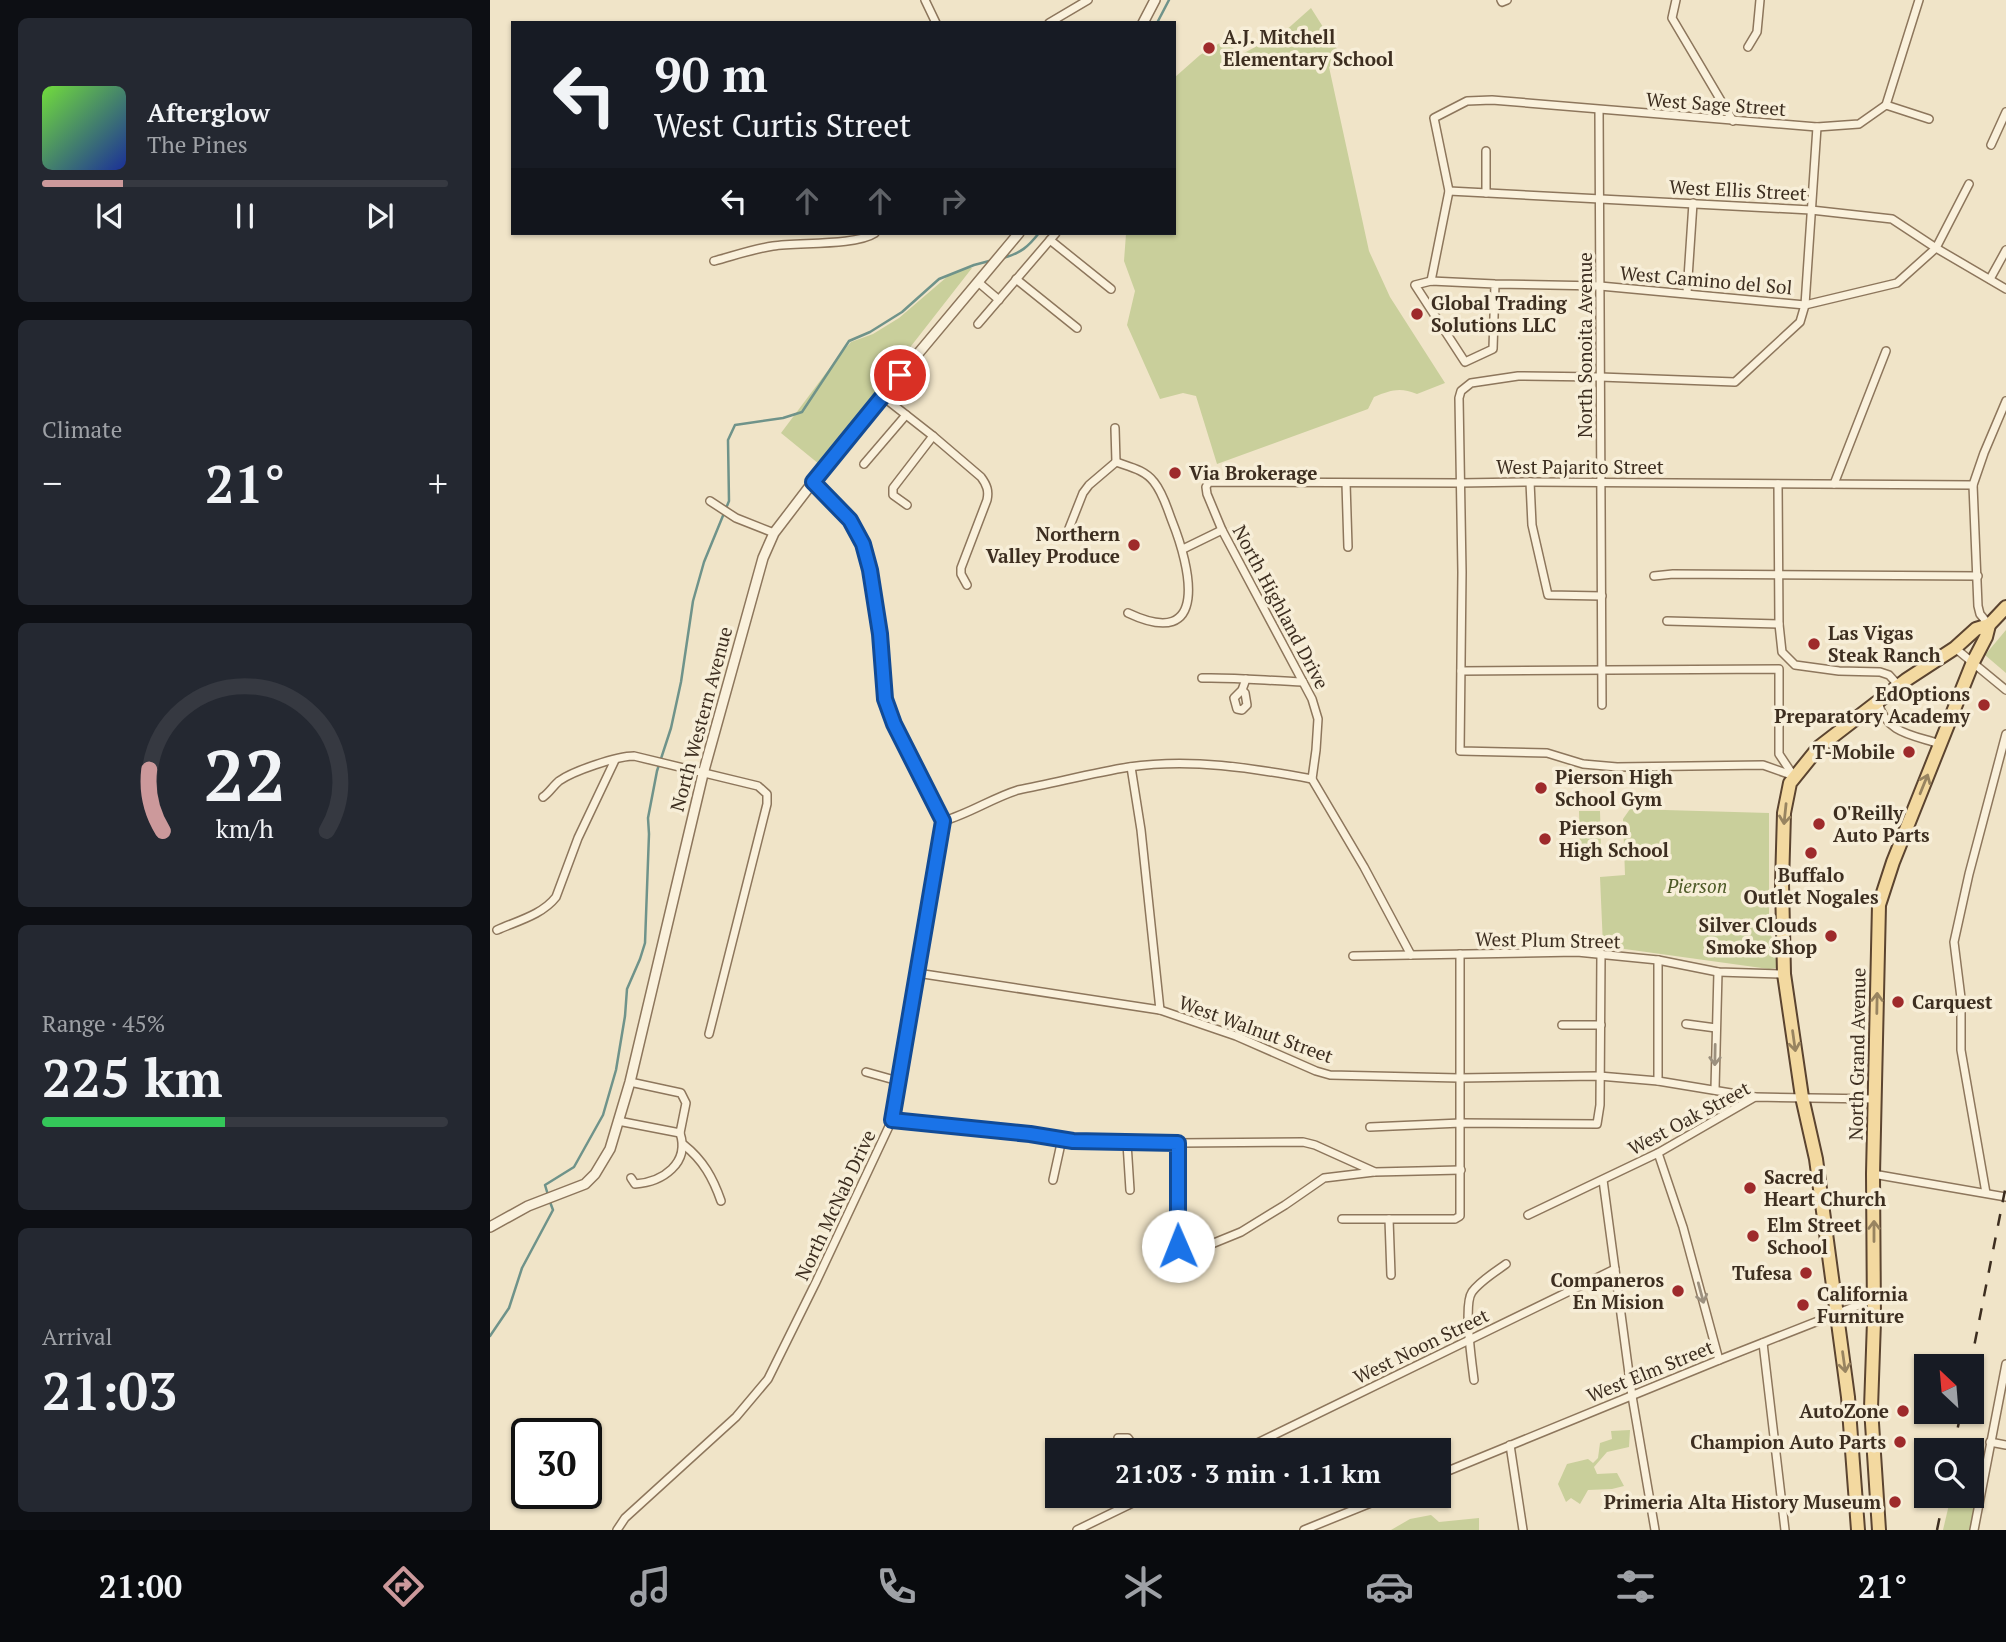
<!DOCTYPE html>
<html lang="en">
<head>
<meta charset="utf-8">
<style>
  body { margin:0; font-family:"PT Serif",serif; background:#242831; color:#f1f3f6; height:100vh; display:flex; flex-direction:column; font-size:26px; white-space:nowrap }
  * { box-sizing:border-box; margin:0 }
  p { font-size:23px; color:#9ea1a6 }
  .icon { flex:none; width:38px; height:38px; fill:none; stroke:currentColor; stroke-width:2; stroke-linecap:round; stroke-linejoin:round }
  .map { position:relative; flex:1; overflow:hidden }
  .sheet { display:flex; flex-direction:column; gap:18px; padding:18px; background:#0d0f14; width:490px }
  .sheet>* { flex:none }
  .top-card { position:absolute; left:21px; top:21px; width:665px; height:214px; border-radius:0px; box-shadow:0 2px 5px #0004; background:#171b24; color:#f1f3f6; overflow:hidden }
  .needle { width:46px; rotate:334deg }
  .buttons { position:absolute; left:1424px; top:1354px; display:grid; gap:14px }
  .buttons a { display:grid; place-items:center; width:70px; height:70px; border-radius:0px; background:#171b24; box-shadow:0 2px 5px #0004; font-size:35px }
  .speed { position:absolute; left:21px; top:1418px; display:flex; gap:14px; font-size:35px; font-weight:700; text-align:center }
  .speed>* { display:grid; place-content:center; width:91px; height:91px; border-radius:50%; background:#171b24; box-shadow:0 2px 5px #0004; line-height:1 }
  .speed .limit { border:4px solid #111; border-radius:10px; background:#fff; color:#111 }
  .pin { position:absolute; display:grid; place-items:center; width:60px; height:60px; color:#fff; margin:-30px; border:4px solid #fff; border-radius:50%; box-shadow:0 2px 7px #0007 }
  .me { position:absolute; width:77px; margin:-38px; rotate:359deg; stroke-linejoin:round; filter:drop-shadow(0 0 5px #0008) }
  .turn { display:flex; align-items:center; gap:24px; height:147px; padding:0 28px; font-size:32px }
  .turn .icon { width:91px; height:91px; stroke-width:2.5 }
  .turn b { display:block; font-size:49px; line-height:60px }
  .lanes { display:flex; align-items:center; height:66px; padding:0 28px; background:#0003; justify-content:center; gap:35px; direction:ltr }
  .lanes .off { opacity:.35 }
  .big { font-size:52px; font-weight:600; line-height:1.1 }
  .sheet .card { flex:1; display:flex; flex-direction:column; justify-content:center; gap:10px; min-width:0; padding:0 24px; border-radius:10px; background:#242831 }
  .sheet .dial { align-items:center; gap:0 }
  .dial svg { height:182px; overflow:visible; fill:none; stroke:#363941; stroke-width:7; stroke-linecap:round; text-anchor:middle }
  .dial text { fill:#f1f3f6; stroke:none }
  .song { display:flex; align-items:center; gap:21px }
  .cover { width:84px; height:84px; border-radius:10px; background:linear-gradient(135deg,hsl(100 70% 55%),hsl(230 70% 35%)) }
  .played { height:7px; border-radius:4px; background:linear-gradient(90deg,#cc999b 20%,#363941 20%) }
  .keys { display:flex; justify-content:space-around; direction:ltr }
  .heat { display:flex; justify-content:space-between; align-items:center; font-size:38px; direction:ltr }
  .charge { height:10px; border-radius:5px; background:linear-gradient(90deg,#34c759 45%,#363941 0) }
  .trip { position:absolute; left:555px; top:1438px; width:406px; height:70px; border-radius:0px; background:#171b24; box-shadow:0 2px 5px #0004; font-weight:600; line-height:70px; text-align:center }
  .tab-bar { display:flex; height:112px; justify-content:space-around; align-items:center; background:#090b0e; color:#9ea1a6 }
  .tab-bar .icon { width:49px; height:49px }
  .tab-bar .on { color:#cc999b }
  .tab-bar b { font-size:32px; color:#f1f3f6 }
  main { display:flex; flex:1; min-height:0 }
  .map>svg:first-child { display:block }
  .green { fill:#c9cf9b }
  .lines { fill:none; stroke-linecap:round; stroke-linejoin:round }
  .stream { stroke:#6f938a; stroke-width:2.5 }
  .minor-casing { stroke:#8d765c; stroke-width:10 }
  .tertiary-casing { stroke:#8d765c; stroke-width:12 }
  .primary-casing { stroke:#5b4430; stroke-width:16 }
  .minor { stroke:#faf1dc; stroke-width:7 }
  .tertiary { stroke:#faf1dc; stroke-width:9 }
  .primary { stroke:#f3d9a0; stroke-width:12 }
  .rail { stroke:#3d2e20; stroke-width:2.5; stroke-dasharray:12 12; stroke-linecap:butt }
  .oneway { stroke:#988460 }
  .oneway2 { stroke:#9c907e }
  .route-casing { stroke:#114b97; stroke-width:18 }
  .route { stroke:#1a73e8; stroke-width:12 }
  .poi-dot { fill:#9e2a2b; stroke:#f7eed8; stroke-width:2.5 }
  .labels { text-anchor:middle; stroke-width:7; stroke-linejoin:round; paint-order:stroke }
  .poi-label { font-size:19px; font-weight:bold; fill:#3d2e20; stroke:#f7eed8; text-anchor:start }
  .street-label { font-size:19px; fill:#3d2e20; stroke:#f7eed8 }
  .park-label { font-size:19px; font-style:italic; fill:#4d5a26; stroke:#f7eed8 }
</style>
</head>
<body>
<main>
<section class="sheet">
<div class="card">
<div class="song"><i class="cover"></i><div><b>Afterglow</b><p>The Pines</p></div></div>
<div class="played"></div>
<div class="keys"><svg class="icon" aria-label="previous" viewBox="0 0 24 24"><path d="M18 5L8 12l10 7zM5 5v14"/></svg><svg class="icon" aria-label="pause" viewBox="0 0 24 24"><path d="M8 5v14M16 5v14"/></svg><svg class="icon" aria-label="next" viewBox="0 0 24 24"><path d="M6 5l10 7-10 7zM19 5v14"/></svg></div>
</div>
<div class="card"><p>Climate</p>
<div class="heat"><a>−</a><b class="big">21°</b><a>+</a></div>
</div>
<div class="card dial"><svg viewBox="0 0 100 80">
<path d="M14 69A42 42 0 1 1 86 69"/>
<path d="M14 69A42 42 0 0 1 8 42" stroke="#cc999b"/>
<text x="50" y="56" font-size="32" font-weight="700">22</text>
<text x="50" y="72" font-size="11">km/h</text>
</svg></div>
<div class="card"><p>Range · 45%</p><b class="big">225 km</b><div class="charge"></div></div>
<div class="card"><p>Arrival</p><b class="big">21:03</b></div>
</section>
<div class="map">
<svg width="1516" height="1530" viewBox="0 0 1516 1530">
  <rect width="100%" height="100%" fill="#f0e4c8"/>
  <g class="green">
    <path d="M821,8L852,57L839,67L879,251L900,297L955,383L927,394C910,387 901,390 884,397L878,409L727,464L706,396L693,393L670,399L637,325L645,291L634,261L636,234L633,233H684V78L710,55L733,41L752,54L794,32Z"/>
    <polygon points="475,268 482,268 329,464 291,433 348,357 361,342 383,334 409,318 458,276"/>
    <polygon points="1516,630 1516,673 1495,655"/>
    <polygon points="1140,809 1279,813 1279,929 1289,960 1289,965 1287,968 1279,969 1113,946 1110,877 1135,875 1133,819"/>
    <polygon points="1089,811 1110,811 1111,847 1090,847"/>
    <polygon points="1140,1430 1139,1447 1117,1452 1104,1467 1107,1474 1127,1473 1134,1486 1122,1489 1098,1490 1090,1504 1081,1498 1076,1502 1068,1484 1077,1464 1098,1459 1103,1463 1108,1458 1110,1443 1122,1439 1121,1431"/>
    <polygon points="1461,1496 1489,1501 1484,1530 1453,1530"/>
    <polygon points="941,1515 949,1522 989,1518 989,1530 901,1530 920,1519"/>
  </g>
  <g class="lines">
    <g class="stream">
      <polyline points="667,23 679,0"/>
      <path d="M513,258C531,253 538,247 549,233"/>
      <polyline points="58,1195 55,1185 84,1167 113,1115 126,1070 135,1016 137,989 150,959 155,943 159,834 158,818 167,771 181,728 191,682 203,601 214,562 239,501 238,440 245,425 293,418 312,412 359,341 380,332 412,312 449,279 484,265 503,260"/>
      <polyline points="0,1336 19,1308 32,1268 63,1210 60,1202"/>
    </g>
    <defs>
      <g id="minor">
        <polyline points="435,0 446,23"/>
        <polyline points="1011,0 1012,2 1017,0"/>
        <polyline points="1186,0 1182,18 1243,121"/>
        <polyline points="559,23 598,0"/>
        <polyline points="1258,47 1267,32 1270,0"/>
        <polyline points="1396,105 1429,0"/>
        <polyline points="1109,110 1112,705"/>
        <polyline points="1501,145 1516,112"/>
        <polyline points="996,151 996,193"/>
        <polyline points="959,191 1321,210 1402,219 1446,248 1516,289"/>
        <polyline points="560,240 621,289"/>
        <path d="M224,261C243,256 263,249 283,246C309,242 365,246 385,233"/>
        <polyline points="526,279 587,328"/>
        <polyline points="1500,279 1516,250"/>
        <polyline points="941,281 959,191 944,118 977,101 1002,100 1327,127 1369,124 1396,105 1439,119"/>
        <polyline points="488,282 509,300"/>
        <polyline points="1005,284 1003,349 975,362 925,285 941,281 1005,284 1110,286 1315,305 1407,283 1446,248 1479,184"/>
        <polyline points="1197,293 1203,203"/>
        <polyline points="488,324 566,233"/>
        <path d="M392,396L443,436L491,477C497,485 499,491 497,500L471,568V574L477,585"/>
        <polyline points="625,428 626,462"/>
        <polyline points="374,464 416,415"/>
        <polyline points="1040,482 1042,525 1058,595 1112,596"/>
        <polyline points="856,483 858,547"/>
        <polyline points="1288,484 1289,624 1292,652 1305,665 1349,671 1390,672 1399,675 1409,686"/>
        <polyline points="1344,484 1396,351"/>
        <polyline points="220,501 246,518 284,533"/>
        <polyline points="417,505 403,495 403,488 443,436"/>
        <path d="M576,536L593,493L599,485L626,462C640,467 655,470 664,482C673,493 677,508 682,521C700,566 721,652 638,613"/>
        <polyline points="693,549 732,530"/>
        <polyline points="1164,576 1183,574 1488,576"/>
        <polyline points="1177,621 1289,624"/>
        <polyline points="1499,625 1490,614 1488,606 1483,485 1494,453 1516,401"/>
        <polyline points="1465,648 1516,690"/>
        <polyline points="971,671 1289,669 1289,754 1303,775"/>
        <path d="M712,678C746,677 779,681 813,682"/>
        <polyline points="752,690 755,693 757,705 752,710 747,709 744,698 752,690 756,679"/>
        <path d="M1388,702C1396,734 1423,735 1450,744"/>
        <polyline points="641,767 651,830 670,1010"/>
        <polyline points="1304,776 1273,765 1127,767 1093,764 1057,753 970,751 972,572 969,398 971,391 981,383 1028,376 1110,377 1245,382 1310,322 1315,305 1327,127"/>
        <path d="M53,797C59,793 63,786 69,781C83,771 127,756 144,756L268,786L277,794V804L219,1034"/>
        <path d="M453,821C479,814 502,798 528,790C565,783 602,773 639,767C701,758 762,768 822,779"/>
        <path d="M7,930C27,921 52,915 66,897L88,838L125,760"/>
        <polyline points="921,955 874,867 822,779 826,750 828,719 822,699 732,530 717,494 716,487 719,482 969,483 1040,482 1483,485"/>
        <polyline points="863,956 1087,952 1168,960 1228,972 1294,974"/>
        <polyline points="1168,960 1168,1081"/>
        <polyline points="427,973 670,1010 746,1036 826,1071 840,1075 969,1078 1109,1076 1168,1081 1265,1097"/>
        <polyline points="1196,1024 1226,1028"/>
        <polyline points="1072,1025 1111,1025"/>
        <polyline points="376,1072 408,1081"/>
        <polyline points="1225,1089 1228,972"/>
        <polyline points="402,1120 540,1134 583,1141 688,1143 813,1142 825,1145 885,1172 971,1170"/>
        <polyline points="128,1121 190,1133 196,1103 191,1093 140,1082"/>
        <polyline points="880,1127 971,1123 1107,1124 1110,1105 1111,954"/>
        <polyline points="637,1143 640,1190"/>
        <path d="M688,1143L687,1238C688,1246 690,1251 697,1254L751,1232L795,1205L834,1178L884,1172"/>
        <path d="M194,1145C213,1160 223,1178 231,1201"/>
        <polyline points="1168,1153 1193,1227 1229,1360"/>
        <polyline points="1383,1174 1516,1197"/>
        <path d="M141,1178L145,1184C173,1182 200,1163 190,1133"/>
        <polyline points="563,1180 572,1139"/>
        <polyline points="1113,1180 1142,1396 1165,1530"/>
        <polyline points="1496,1193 1471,1050 1471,998 1464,942 1479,874 1516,734"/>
        <polyline points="1038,1215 1168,1153 1265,1097 1385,1099"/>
        <polyline points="852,1219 965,1219 970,1216 970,954"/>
        <polyline points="899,1219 901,1275"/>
        <polyline points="1273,1343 1295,1530"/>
        <path d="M984,1380C982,1363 973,1305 982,1292C990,1281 1005,1272 1016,1264"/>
        <polyline points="628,1438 638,1438 647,1451"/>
        <polyline points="1500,1442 1516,1445"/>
        <polyline points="1020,1445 1033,1530"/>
        <polyline points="857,1450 857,1451"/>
        <polyline points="751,1451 1125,1269"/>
        <polyline points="948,1475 1229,1360 1384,1299"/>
        <polyline points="127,1530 135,1518 246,1417 278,1379 326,1282 402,1120 453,821 404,724 395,700 390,634 380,571 373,544 360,520 323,482"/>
        <polyline points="587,1530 657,1496"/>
        <polyline points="814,1530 898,1496"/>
        <polyline points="1484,1530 1516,1364"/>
      </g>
      <g id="tertiary">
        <polyline points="653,23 665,0"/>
        <polyline points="0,1227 38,1206 95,1184 105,1174 120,1149 140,1082 213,774 273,558 284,533 323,482 365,429 529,233"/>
      </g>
      <g id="primary">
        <polyline points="1368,1530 1358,1397 1326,1159 1312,1097 1294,974 1292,884 1294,813 1300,783 1329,747 1416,680 1465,648 1486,629 1499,625"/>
        <polyline points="1389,1530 1381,1408 1384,1321 1383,1174 1389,905 1403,862 1483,662 1496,637 1499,625 1516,607"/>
      </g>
    </defs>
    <use href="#minor" class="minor-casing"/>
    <use href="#tertiary" class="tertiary-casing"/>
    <use href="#primary" class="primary-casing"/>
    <use href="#minor" class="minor"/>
    <use href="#tertiary" class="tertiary"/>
    <use href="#primary" class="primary"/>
    <g class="rail">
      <polyline points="1480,1367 1516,1185"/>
      <polyline points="1463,1451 1471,1412"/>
      <polyline points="1447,1530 1454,1496"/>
    </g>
  </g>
  <defs><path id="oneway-shaft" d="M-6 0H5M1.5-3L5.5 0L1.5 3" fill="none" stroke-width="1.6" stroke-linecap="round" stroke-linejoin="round" transform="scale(1.75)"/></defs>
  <g class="oneway">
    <use href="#oneway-shaft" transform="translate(1434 784) rotate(-68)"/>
    <use href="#oneway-shaft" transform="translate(1295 814) rotate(96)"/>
    <use href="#oneway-shaft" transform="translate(1387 1003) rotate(-89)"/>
    <use href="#oneway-shaft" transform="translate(1304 1041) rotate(82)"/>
    <use href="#oneway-shaft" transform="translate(1384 1231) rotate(-90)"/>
    <use href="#oneway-shaft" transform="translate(1354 1362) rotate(82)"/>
  </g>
  <g class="oneway2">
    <use href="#oneway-shaft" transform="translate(1225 1055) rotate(91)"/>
    <use href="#oneway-shaft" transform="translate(1211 1293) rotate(75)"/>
  </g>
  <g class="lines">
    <defs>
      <polyline id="route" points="410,375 323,482 360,520 373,544 380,570 390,634 395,699 404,724 453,821 402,1120 540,1134 583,1141 688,1143 688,1246"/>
    </defs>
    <use href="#route" class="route-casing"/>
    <use href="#route" class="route"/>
  </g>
  <g class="poi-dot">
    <circle cx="719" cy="48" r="7"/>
    <circle cx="927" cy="314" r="7"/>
    <circle cx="685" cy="473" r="7"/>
    <circle cx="644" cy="545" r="7"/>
    <circle cx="1324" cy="644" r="7"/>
    <circle cx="1494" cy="705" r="7"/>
    <circle cx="1419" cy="752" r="7"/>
    <circle cx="1051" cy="788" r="7"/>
    <circle cx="1329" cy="824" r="7"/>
    <circle cx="1055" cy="839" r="7"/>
    <circle cx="1321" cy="853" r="7"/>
    <circle cx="1341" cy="936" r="7"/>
    <circle cx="1408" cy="1002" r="7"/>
    <circle cx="1260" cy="1188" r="7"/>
    <circle cx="1263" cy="1236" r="7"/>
    <circle cx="1316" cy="1273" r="7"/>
    <circle cx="1188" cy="1291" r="7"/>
    <circle cx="1313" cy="1305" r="7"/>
    <circle cx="1413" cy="1411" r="7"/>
    <circle cx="1410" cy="1442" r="7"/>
    <circle cx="1405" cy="1502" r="7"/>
  </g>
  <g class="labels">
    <g class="poi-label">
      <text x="733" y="44">A.J. Mitchell<tspan x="733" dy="22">Elementary School</tspan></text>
      <text x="941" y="310">Global Trading<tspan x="941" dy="22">Solutions LLC</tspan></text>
      <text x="699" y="480">Via Brokerage</text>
      <text x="630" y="541" text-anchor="end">Northern<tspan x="630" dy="22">Valley Produce</tspan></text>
      <text x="1338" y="640">Las Vigas<tspan x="1338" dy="22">Steak Ranch</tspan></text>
      <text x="1480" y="701" text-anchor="end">EdOptions<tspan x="1480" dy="22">Preparatory Academy</tspan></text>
      <text x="1405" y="759" text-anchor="end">T-Mobile</text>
      <text x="1065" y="784">Pierson High<tspan x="1065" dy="22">School Gym</tspan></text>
      <text x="1343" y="820">O'Reilly<tspan x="1343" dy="22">Auto Parts</tspan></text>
      <text x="1069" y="835">Pierson<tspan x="1069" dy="22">High School</tspan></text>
      <text x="1321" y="882" text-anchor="middle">Buffalo<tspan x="1321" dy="22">Outlet Nogales</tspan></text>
      <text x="1327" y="932" text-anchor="end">Silver Clouds<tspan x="1327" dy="22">Smoke Shop</tspan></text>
      <text x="1422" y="1009">Carquest</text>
      <text x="1274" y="1184">Sacred<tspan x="1274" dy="22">Heart Church</tspan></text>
      <text x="1277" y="1232">Elm Street<tspan x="1277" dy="22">School</tspan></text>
      <text x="1302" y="1280" text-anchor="end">Tufesa</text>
      <text x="1174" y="1287" text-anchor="end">Companeros<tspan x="1174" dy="22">En Mision</tspan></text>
      <text x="1327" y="1301">California<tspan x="1327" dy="22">Furniture</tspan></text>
      <text x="1399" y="1418" text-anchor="end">AutoZone</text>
      <text x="1396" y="1449" text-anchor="end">Champion Auto Parts</text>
      <text x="1391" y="1509" text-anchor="end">Primeria Alta History Museum</text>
    </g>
    <g class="street-label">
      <text transform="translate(1226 104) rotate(4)" y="7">West Sage Street</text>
      <text transform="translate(1248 190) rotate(3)" y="7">West Ellis Street</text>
      <text transform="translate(1216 280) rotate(5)" y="7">West Camino del Sol</text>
      <text transform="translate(1095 345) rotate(-90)" y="7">North Sonoita Avenue</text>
      <text x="1090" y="474">West Pajarito Street</text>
      <text transform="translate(791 607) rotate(62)" y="7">North Highland Drive</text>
      <text transform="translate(211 719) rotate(-75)" y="7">North Western Avenue</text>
      <text transform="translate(1058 940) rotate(1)" y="7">West Plum Street</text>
      <text transform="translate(766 1029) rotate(20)" y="7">West Walnut Street</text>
      <text transform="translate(1367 1054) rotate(-89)" y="7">North Grand Avenue</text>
      <text transform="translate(1199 1118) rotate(-28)" y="7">West Oak Street</text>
      <text transform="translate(345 1205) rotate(-65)" y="7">North McNab Drive</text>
      <text transform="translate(931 1346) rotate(-26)" y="7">West Noon Street</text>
      <text transform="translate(1160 1371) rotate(-22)" y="7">West Elm Street</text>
    </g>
    <g class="park-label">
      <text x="1207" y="893">Pierson</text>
    </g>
  </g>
</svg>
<div class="buttons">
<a><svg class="needle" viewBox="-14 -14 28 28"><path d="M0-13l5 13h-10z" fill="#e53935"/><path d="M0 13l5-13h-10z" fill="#9ea1a6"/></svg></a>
<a><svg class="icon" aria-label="search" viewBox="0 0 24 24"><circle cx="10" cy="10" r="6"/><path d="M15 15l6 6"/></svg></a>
</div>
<div class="speed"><div class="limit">30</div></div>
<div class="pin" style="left:410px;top:375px;background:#d93025"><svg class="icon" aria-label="arrive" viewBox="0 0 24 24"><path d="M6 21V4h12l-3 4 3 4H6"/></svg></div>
<svg class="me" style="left:688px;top:1246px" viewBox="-20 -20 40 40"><circle r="19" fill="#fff"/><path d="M0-13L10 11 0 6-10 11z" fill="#1a73e8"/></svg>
<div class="trip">21:03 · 3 min · 1.1 km</div>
<div class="top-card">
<div class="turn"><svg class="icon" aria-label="left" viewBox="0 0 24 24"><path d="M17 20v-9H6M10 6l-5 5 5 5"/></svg><div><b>90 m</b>West Curtis Street</div></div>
<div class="lanes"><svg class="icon" aria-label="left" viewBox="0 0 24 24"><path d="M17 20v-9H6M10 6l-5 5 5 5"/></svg><svg class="icon off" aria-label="ahead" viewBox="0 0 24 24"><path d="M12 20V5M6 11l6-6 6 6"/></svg><svg class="icon off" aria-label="ahead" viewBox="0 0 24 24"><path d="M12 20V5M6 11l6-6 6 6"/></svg><svg class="icon off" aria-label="right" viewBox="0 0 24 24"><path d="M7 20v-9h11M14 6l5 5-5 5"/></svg></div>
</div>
</div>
</main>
<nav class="tab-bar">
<b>21:00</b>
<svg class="icon on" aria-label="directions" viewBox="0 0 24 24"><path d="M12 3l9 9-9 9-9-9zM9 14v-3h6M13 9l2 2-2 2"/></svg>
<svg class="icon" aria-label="music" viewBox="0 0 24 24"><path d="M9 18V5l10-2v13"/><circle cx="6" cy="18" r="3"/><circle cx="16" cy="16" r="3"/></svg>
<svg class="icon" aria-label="phone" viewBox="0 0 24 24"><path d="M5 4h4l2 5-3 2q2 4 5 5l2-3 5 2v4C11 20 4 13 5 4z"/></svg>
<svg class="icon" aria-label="climate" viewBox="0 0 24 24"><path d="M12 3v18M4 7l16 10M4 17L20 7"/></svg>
<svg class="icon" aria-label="car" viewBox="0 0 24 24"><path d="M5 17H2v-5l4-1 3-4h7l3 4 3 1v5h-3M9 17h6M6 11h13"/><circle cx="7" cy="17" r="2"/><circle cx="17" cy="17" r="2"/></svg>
<svg class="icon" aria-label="filters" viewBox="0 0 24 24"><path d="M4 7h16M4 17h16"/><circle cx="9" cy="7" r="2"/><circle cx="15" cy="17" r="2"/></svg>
<b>21°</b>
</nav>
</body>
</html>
